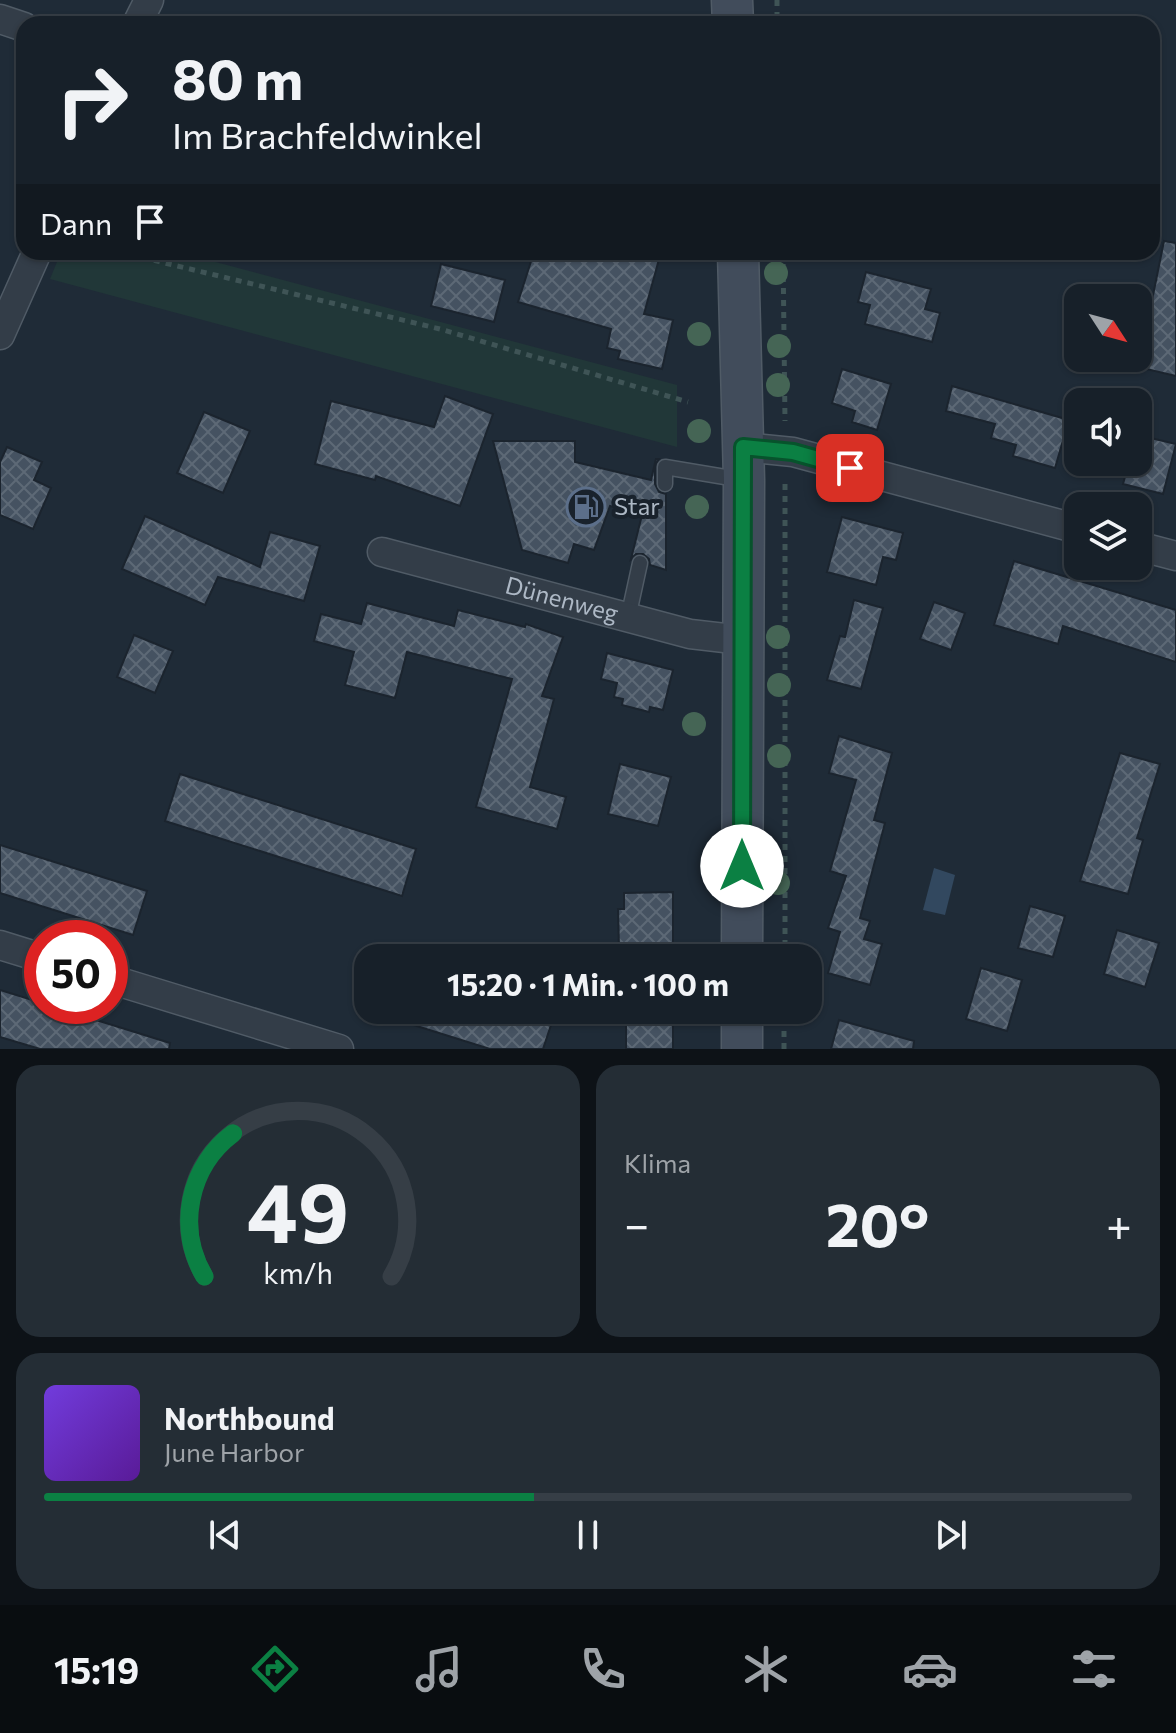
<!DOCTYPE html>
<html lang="de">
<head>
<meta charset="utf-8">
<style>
  body { margin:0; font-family:Commissioner,sans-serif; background:#242d35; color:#f1f3f6; height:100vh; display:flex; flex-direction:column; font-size:30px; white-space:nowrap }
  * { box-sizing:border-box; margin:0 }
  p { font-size:26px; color:#9ea3a8 }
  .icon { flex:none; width:44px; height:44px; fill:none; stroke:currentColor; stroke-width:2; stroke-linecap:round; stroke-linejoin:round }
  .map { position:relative; height:1049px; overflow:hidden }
  .drawer { display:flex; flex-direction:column; gap:16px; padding:16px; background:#0d1217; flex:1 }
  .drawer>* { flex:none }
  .hud { position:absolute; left:16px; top:16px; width:1144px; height:244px; border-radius:24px; box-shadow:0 2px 6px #0004,0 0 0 2px #363e46; background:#172029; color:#f1f3f6; overflow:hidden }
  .needle { width:52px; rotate:126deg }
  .controls { position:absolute; left:1064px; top:284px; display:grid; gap:16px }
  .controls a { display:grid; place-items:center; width:88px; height:88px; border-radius:16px; background:#172029; box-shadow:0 2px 6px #0004,0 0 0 2px #363e46; font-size:40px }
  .speed { position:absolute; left:24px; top:920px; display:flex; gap:16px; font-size:40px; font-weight:700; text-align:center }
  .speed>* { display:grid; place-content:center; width:104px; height:104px; border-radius:50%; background:#172029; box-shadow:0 2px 6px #0004,0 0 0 2px #363e46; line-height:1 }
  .speed .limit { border:12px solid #d22; background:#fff; color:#111 }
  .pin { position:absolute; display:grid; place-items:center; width:68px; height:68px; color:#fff; margin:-34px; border-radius:16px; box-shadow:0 4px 12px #0006 }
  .me { position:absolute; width:88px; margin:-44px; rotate:0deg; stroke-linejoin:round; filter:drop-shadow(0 0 6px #0008) }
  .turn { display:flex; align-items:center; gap:28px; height:168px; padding:0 24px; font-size:36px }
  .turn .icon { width:104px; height:104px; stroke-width:2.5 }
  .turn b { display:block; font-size:56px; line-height:68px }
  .then { display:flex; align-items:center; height:76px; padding:0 24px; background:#0003; gap:16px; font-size:30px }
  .big { font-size:60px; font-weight:700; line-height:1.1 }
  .drawer .tile { flex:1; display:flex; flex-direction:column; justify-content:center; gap:12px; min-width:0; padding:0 28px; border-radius:24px; background:#242d35 }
  .drawer .dial { align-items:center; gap:0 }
  .dial svg { height:208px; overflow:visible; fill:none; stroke:#363e46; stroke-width:7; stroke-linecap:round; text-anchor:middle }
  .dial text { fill:#f1f3f6; stroke:none }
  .song { display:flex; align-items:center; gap:24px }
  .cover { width:96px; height:96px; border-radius:12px; background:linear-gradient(135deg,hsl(260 70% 55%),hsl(270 70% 35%)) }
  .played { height:8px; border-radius:4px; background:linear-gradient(90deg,#0b8043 45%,#363e46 45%) }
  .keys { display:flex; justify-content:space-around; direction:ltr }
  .heat { display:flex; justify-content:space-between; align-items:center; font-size:44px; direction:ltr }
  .drawer .tiles { flex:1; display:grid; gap:16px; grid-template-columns:1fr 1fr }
  .tile:last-child { grid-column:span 2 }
  .trip { position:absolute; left:354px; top:944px; width:468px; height:80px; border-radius:24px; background:#172029; box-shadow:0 2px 6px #0004,0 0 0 2px #363e46; font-weight:700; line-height:80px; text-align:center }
  .tabs { display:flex; height:128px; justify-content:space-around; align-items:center; background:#090d10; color:#9ea3a8 }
  .tabs .icon { width:56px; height:56px }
  .tabs .selected { color:#0b8043 }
  .tabs b { font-size:36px; color:#f1f3f6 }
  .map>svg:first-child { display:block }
  .park { fill:#213738 }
  .water { fill:#32485f }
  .building { fill:url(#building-cross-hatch); stroke:#1b242e; stroke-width:2 }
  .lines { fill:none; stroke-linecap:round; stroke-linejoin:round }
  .lane-casing { stroke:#505b66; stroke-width:17 }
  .street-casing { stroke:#505b66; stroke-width:31 }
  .secondary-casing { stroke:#505b66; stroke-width:43 }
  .path { stroke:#3f5456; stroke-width:5; stroke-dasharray:6 6; stroke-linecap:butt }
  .lane { stroke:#333d48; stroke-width:14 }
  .street { stroke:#333d48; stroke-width:28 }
  .secondary { stroke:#414c5b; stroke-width:40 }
  .tree { fill:#456555 }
  .route-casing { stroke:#07532c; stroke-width:20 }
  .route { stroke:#0b8043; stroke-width:14 }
  .labels { text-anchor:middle; stroke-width:8; stroke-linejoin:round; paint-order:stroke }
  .poi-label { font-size:24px; fill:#adb8c5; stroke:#19222c; text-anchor:start }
  .street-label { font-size:24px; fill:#adb8c5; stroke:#19222c }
</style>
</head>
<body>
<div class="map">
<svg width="1176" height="1049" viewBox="0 0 1176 1049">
  <defs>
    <pattern id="building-cross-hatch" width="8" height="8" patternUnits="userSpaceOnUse" patternTransform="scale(2)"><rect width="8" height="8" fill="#455261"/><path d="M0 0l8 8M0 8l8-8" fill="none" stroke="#5d6976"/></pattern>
  </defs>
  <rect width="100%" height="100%" fill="#1f2b37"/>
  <polygon class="park" points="61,252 178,252 677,385 677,447 50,279"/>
  <polygon class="water" points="934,868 955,875 945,915 923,910"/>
  <g class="building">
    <polygon points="1164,241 1176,243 1176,376 1138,367 1138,317 1148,320"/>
    <polygon points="534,252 661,252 644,314 673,320 662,369 618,359 620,351 607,348 611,329 518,302"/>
    <polygon points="441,264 505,280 494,322 431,306"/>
    <polygon points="866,272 931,289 925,309 940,313 932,342 865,324 870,305 858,302"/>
    <polygon points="842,369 891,384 877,430 852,422 855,411 832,403"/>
    <polygon points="952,386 1069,420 1055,468 1013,456 1016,445 991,438 995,424 946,411"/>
    <polygon points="445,396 493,414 460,506 376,476 375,480 315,464 331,401 434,427"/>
    <polygon points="204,412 250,431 223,493 177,473"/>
    <polygon points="1138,435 1176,444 1163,494 1123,484 1129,462 1138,462"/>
    <polygon points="493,441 575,441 575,462 651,480 656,459 659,459 655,466 655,484 659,492 666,494 666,570 650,565 649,559 643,554 636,554 631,559 642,515 610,506 594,550 574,544 568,563 522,550"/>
    <polygon points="7,447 42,462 34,480 51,488 33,529 0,515 0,462"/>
    <polygon points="145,516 260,567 270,532 320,546 304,601 218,577 205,605 122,569"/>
    <polygon points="842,517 903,533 896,560 883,557 876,585 827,572"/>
    <polygon points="1014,561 1176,610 1176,662 1063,626 1058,644 994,625"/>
    <polygon points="854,600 883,608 861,689 827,680 840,636 845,637"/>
    <polygon points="934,602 965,613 951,650 920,639"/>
    <polygon points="367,603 454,626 458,610 525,627 526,624 563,637 542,696 554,699 530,787 566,797 557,829 476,807 512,679 407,652 395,698 345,685 354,652 314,641 321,614 361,624"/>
    <polygon points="134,635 173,651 155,693 117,677"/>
    <polygon points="607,653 673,670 663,710 650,707 649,712 622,705 623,699 614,697 617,683 601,679"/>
    <polygon points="839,736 892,753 874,820 885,823 860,918 870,921 864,939 882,944 870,985 828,973 840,932 828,928 846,876 830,871 856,780 829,773"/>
    <polygon points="1120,753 1160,764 1137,838 1143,840 1128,894 1080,881"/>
    <polygon points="620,764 671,777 658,826 608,814"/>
    <polygon points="180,774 416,849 402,896 165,821"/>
    <polygon points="0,845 147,891 133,935 0,893"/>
    <polygon points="673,892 673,958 625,958 625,950 619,949 618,909 624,909 624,893"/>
    <polygon points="1030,906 1065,916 1053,957 1018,948"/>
    <polygon points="1117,930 1159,943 1145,987 1104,974"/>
    <polygon points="981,968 1022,980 1007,1031 966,1019"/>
    <polygon points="0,990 42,1003 42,1006 51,1006 170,1043 169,1049 40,1049 0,1037"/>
    <polygon points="386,1010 523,1010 553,1019 543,1049 490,1049 385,1016"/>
    <rect x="626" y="1010" width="47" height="39"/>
    <polygon points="839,1020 914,1041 913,1049 831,1049"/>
  </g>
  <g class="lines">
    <defs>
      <g id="lane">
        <polyline points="665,484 665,467 743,480"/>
        <polyline points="628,618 640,563"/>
      </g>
      <g id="street">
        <polyline points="0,19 24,27"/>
        <polyline points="137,24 149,0"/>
        <polyline points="0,335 37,252"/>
        <polyline points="743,447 793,452 1078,529"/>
        <polyline points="1138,546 1176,556"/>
        <path id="s1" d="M382,552L690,634L742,640"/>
        <polyline points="0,945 42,958"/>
        <polyline points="110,979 339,1049"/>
      </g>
      <g id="secondary">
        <polyline points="732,0 733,24"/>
        <polyline points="738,252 744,480 742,958"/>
        <polyline points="742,1049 742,1010"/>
      </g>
    </defs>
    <use href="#lane" class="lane-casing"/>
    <use href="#street" class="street-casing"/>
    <use href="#secondary" class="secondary-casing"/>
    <g class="path">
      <polyline points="777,0 777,24"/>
      <polyline points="119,252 440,329 688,402"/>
      <polyline points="783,252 785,421"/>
      <polyline points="785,958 785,479"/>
      <polyline points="784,1049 784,1010"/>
    </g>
    <use href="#lane" class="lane"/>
    <use href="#street" class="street"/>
    <use href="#secondary" class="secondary"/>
  </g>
  <g class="tree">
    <circle cx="776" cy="273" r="12"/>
    <circle cx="699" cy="334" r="12"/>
    <circle cx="779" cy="346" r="12"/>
    <circle cx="778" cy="385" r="12"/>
    <circle cx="699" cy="431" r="12"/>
    <circle cx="697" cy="507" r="12"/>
    <circle cx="778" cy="637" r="12"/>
    <circle cx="779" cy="685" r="12"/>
    <circle cx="694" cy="724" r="12"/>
    <circle cx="779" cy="756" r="12"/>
    <circle cx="778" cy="883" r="12"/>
  </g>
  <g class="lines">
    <defs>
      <polyline id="route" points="742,866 743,447 793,452 850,468"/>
    </defs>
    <use href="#route" class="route-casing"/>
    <use href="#route" class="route"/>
  </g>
  <defs>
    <symbol id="fuel-ring" viewBox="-11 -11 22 22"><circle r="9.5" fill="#19222c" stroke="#5c6f8a" stroke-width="1.5"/><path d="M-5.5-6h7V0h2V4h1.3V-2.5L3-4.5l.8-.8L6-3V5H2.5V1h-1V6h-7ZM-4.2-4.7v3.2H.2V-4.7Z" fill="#5c6f8a"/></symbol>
  </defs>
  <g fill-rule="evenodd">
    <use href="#fuel-ring" x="564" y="485" width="44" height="44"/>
  </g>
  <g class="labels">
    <g class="poi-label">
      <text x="614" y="515">Star</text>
    </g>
    <g class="street-label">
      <text dy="8" stroke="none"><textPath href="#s1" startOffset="186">Dünenweg</textPath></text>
    </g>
  </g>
</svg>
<div class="controls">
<a><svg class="needle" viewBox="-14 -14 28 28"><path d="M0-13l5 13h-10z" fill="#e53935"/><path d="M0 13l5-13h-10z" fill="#9ea3a8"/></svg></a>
<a><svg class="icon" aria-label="sound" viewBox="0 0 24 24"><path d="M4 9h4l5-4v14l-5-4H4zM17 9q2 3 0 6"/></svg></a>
<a><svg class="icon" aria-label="layers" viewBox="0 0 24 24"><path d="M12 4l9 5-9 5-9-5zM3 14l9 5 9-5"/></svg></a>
</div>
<div class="speed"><div class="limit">50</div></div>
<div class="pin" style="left:850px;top:468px;background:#d93025"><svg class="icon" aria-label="arrive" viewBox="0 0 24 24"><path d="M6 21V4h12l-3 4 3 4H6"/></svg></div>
<svg class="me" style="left:742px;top:866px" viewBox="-20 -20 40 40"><circle r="19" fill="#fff"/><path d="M0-13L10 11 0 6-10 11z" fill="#0b8043"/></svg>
<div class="trip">15:20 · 1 Min. · 100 m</div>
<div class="hud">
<div class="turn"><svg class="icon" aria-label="right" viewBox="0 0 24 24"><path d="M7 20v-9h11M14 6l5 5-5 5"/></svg><div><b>80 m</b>Im Brachfeldwinkel</div></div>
<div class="then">Dann<svg class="icon" aria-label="arrive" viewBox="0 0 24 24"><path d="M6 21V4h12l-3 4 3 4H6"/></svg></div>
</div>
</div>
<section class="drawer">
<div class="tiles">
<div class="tile dial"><svg viewBox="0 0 100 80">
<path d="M14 69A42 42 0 1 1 86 69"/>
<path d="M14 69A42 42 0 0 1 25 14" stroke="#0b8043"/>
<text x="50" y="56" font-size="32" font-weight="700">49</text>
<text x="50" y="72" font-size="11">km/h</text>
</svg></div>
<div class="tile"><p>Klima</p>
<div class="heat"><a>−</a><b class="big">20°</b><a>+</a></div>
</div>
<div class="tile">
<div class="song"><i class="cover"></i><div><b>Northbound</b><p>June Harbor</p></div></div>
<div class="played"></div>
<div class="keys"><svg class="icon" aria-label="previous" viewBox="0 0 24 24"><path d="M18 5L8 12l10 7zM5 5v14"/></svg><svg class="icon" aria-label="pause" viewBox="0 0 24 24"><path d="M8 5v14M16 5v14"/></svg><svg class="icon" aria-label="next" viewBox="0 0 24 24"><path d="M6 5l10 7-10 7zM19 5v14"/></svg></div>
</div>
</div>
</section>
<nav class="tabs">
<b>15:19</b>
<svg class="icon selected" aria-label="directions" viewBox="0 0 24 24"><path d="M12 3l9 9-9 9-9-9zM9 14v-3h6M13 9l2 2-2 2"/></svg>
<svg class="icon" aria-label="music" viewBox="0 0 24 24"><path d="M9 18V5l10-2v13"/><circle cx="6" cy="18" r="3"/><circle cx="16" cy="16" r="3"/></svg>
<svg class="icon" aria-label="phone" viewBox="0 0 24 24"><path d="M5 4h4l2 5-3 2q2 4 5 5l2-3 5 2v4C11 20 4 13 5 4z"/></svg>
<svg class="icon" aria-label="climate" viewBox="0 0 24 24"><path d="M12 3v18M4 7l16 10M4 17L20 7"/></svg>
<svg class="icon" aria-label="car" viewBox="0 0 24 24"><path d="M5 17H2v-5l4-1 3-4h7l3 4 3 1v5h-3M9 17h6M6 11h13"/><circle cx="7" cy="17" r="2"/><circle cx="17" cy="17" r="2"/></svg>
<svg class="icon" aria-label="filters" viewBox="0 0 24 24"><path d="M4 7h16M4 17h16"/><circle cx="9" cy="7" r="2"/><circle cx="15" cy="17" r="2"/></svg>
</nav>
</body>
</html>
